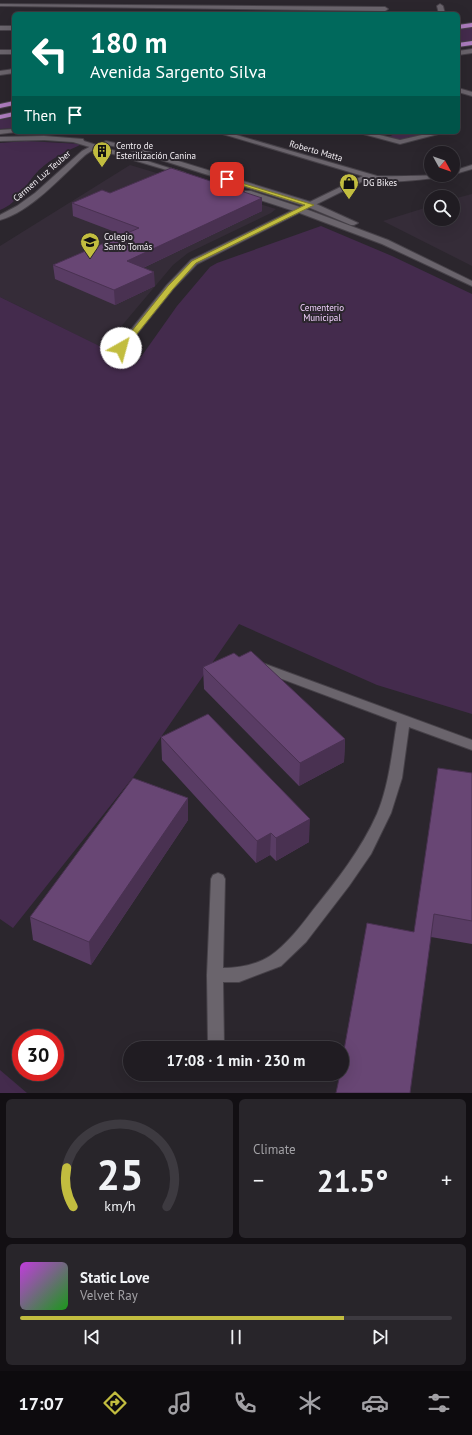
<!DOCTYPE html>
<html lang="en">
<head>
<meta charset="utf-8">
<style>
  body { margin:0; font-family:"PT Sans",sans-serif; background:#28252a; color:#f1f3f6; height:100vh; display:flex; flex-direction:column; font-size:15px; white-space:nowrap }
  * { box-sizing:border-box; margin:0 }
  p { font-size:13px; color:#a2a1a5 }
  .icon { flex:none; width:22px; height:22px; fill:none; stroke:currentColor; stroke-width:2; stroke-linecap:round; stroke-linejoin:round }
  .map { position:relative; height:1093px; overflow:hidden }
  .sheet { display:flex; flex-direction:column; gap:6px; padding:6px; background:#120f13; flex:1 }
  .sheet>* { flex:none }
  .guide { position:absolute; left:12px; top:12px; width:448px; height:122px; border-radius:6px; box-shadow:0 4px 16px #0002,0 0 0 1px #3d3a40; background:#00695c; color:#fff; overflow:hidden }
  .needle { width:26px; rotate:130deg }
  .fabs { position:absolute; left:424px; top:146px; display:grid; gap:8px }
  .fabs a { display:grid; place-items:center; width:36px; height:36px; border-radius:50%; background:#201c22; box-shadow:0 4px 16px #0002,0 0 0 1px #3d3a40; font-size:20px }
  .speed { position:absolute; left:12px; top:1029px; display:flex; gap:8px; font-size:20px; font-weight:700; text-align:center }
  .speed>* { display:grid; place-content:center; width:52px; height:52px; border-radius:50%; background:#201c22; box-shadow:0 4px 16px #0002,0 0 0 1px #3d3a40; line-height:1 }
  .speed .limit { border:6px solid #d22; background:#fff; color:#111 }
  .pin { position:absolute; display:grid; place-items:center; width:34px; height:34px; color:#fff; margin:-17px; border-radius:8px; box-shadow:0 2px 6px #0006 }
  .me { position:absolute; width:44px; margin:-22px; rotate:38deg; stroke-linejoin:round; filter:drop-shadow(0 0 3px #0008) }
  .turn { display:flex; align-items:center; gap:14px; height:84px; padding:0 12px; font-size:18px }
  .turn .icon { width:52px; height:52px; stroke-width:2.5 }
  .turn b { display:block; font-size:28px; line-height:34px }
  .then { display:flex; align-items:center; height:38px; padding:0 12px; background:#0003; gap:8px; font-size:15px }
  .big { font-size:30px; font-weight:700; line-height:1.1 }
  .sheet .widget { flex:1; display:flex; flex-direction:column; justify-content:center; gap:6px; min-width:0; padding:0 14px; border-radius:6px; background:#28252a }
  .sheet .dial { align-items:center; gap:0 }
  .dial svg { height:104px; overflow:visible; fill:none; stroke:#3d3a40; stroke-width:7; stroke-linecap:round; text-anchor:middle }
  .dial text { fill:#f1f3f6; stroke:none }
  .song { display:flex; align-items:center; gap:12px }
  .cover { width:48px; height:48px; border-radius:6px; background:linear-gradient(135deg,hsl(290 70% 55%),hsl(120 70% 35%)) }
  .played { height:4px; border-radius:2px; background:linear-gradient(90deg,#c2bd3f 75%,#3d3a40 75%) }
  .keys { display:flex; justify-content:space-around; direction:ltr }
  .heat { display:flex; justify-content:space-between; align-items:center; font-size:22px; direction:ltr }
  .sheet .tiles { flex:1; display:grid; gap:6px; grid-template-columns:1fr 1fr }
  .widget:last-child { grid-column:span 2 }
  .trip { position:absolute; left:123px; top:1041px; width:226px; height:40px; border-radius:20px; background:#201c22; box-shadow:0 4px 16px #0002,0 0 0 1px #3d3a40; font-weight:700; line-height:40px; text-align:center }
  .menu { display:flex; height:64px; justify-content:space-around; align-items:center; background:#0d0b0e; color:#a2a1a5 }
  .menu .icon { width:28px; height:28px }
  .menu .selected { color:#c2bd3f }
  .menu b { font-size:18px; color:#f1f3f6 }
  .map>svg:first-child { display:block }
  .built { fill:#352c38 }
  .green { fill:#442b4d }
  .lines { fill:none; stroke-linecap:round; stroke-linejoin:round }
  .minor-casing { stroke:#464148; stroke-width:2 }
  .secondary-casing { stroke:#464148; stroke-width:2 }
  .primary-casing { stroke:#464148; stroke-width:2 }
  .minor { fill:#6a646c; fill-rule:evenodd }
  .secondary { fill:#6a646c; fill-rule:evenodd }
  .primary { fill:#ad7cbe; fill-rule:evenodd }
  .wall { fill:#593c64 }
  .shaded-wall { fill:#493151 }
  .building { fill:#684674; stroke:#493151 }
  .route { fill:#c2bd3f; stroke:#7e7b29 }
  .labels { text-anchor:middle; stroke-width:4; stroke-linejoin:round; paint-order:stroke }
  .far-poi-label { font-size:9px; fill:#f6f2f7; stroke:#2b262d; text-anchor:start }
  .far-street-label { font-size:9px; fill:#f6f2f7; stroke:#2b262d }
  .far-park-label { font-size:9px; fill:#f3d3ff; stroke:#2b262d }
</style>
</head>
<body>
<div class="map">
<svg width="472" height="1093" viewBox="0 0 472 1093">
  <rect width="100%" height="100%" fill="#2b262d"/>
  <g class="built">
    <polygon points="130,165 276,209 271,213 188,253 173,265 103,348 0,297 0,246"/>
    <polygon points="472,194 472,266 383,221 431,206 431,219 453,219 453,199"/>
  </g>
  <g class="green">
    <polygon points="472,27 472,40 458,43 458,29"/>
    <polygon points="14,117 14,128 0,129 0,120"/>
    <polygon points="398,132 437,132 403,141 387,138"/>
    <path d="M26,141L82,144C67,151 52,158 39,170C25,184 19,203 0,210V143Z"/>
    <polygon points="321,226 392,256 472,294 472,714 377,685 239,624 134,776 13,928 0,919 0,297 136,364 177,306 210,267 217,263"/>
    <polygon points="0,1070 27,1093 0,1093"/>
  </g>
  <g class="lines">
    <defs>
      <g id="minor">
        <polygon points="0,4 385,7 388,9 385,11 0,6"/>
        <polygon points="440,4 443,6 445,14 439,14 437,6"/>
        <rect x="0" y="26" width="14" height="4"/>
        <polygon points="472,49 472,53 458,55 458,51"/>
        <rect x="0" y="50" width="14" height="4"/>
        <polygon points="14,69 14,73 0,75 0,71"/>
        <polygon points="458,88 472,92 472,96 458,92"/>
        <polygon points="14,129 14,132 16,132 0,134 0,130"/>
        <path d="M216,132H226L377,176C401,177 424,175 447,175L444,177C420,179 393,185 369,178L197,264L173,289L124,350H118L117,348L118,346L167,285L191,260L363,176Z"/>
        <polygon points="356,132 367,132 400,140 435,132 446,132 400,144"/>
        <path d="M93,145L98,146C94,150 88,152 83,157C60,178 30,212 0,220V215L17,206L35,193L82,151Z"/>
        <polygon points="472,165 472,169 455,174 453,175 453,171"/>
        <path d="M257,661L472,740V750L409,727L402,778L391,813L371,854L349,886L306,942L281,966L239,982H223L224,1045L223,1048H209L208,1045L207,975L211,879L213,875L218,873L223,875L225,879L223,968C238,968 256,965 270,956C285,946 302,925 313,910C337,880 361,850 377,814C389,785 392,753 397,722L253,668L251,665L253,662Z"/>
      </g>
      <g id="secondary">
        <polygon points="44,136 83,139 84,141 185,173 180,174 73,142 44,140 0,141 0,137"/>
        <polygon points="106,141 133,147 314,203 358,223 354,225 351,225 308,207 130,150 104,144 104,142"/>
        <polygon points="245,191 251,191 303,208 388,240 472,281 472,286 382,244 297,212 245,195"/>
      </g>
      <g id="primary">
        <polygon points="472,23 472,27 458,29 458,25"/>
        <polygon points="472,41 472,45 458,47 458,43"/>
        <polygon points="14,101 14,105 0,108 0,104"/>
        <polygon points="14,112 14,116 0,119 0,115"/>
      </g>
    </defs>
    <use href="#minor" class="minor-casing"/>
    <use href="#secondary" class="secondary-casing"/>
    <use href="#primary" class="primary-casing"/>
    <use href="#minor" class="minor"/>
    <use href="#secondary" class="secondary"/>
    <use href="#primary" class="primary"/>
  </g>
  <g class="wall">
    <polygon points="110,193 262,211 143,268 155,286 115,305 55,279 53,265 123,235 73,216 72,203"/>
    <polygon points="239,657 345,739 344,762 299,786 204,689 203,667"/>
    <polygon points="161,737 309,842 276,861 270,855 256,863 162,760"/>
    <polygon points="472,773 472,944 431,937 414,932"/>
    <polygon points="188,798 188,820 91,965 33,940 30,917"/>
  </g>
  <g class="shaded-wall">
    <polygon points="262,198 262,211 128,275 127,261"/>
    <polygon points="154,272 155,286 115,305 114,290"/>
    <polygon points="345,739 344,762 299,786 300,763"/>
    <polygon points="188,798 188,820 91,965 89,942"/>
    <polygon points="310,819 309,842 276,861 276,838"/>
    <polygon points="271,833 270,855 256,863 257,841"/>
  </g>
  <g class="building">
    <polygon points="171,168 262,198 127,261 154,272 114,290 53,265 139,228 72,203 102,190 110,193"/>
    <polygon points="251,651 345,739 300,763 203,667 234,653 239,657"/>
    <polygon points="208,714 310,819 276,838 271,833 257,841 161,737"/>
    <polygon points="438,768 472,773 472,921 434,914 410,1093 336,1093 340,1074 342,1074 342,1061 367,923 414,932"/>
    <polygon points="133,778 188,798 89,942 30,917"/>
  </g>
  <polygon class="route" points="225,178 314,205 196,263 173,289 124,350 119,350 119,347 168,286 192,261 305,205 225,180"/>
  <defs>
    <symbol id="building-pin" viewBox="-11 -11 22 30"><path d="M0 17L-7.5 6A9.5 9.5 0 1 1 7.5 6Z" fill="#c2bd3f" stroke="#2b262d"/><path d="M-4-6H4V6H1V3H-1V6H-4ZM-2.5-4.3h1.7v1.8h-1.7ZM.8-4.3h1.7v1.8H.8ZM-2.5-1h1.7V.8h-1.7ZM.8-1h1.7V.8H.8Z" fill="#111"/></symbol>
    <symbol id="shop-pin" viewBox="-11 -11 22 30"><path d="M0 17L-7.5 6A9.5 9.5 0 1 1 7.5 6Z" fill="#c2bd3f" stroke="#2b262d"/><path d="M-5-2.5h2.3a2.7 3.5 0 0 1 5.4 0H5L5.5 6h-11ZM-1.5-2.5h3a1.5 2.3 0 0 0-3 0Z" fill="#111"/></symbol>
    <symbol id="school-pin" viewBox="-11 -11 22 30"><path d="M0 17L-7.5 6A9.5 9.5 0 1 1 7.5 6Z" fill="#c2bd3f" stroke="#2b262d"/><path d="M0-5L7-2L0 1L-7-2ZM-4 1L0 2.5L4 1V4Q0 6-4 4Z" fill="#111"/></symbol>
  </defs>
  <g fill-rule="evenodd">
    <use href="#building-pin" x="91" y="140" width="22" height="30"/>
    <use href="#shop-pin" x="338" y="172" width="22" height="30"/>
    <use href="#school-pin" x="79" y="231" width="22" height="30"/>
  </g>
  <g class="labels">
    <g class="far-poi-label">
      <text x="116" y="149">Centro de<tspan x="116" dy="10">Esterilización Canina</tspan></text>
      <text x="363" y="186">DG Bikes</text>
      <text x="104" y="240">Colegio<tspan x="104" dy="10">Santo Tomás</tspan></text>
    </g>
    <g class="far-street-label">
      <text transform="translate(316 151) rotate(16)" y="3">Roberto Matta</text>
      <text transform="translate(42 176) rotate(-41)" y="3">Carmen Luz Teuber</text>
    </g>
    <g class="far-park-label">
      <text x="322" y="311">Cementerio<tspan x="322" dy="10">Municipal</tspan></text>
    </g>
  </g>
</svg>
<div class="fabs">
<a><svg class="needle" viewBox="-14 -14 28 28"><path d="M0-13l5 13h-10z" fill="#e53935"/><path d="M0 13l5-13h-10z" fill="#a2a1a5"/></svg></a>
<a><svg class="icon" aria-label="search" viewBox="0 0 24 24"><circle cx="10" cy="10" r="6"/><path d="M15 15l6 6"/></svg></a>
</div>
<div class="speed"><div class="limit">30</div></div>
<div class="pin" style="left:227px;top:179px;background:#d93025"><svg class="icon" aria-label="arrive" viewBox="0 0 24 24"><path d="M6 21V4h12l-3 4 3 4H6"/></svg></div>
<svg class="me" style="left:121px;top:348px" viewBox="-20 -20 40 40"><circle r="19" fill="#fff"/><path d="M0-13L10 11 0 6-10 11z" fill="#c2bd3f"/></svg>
<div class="trip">17:08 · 1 min · 230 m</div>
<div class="guide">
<div class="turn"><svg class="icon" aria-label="left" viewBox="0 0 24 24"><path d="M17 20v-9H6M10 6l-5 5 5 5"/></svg><div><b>180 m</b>Avenida Sargento Silva</div></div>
<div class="then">Then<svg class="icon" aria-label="arrive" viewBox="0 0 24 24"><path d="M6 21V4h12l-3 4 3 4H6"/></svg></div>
</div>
</div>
<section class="sheet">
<div class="tiles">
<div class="widget dial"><svg viewBox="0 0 100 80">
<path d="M14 69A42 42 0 1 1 86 69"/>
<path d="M14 69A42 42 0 0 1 9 39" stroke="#c2bd3f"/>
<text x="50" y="56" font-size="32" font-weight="700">25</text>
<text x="50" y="72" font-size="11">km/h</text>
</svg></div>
<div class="widget"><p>Climate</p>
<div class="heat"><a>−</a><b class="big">21.5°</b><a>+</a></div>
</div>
<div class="widget">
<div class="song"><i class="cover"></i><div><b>Static Love</b><p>Velvet Ray</p></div></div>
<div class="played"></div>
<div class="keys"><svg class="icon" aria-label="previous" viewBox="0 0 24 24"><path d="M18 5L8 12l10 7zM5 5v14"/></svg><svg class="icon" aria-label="pause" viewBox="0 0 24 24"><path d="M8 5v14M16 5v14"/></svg><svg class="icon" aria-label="next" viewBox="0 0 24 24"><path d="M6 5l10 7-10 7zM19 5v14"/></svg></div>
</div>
</div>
</section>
<nav class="menu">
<b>17:07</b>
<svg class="icon selected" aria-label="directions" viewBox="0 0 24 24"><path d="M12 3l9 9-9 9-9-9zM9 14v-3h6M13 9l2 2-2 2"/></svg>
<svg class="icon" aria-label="music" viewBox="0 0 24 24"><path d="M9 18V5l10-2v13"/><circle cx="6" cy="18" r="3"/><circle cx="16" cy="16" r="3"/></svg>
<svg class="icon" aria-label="phone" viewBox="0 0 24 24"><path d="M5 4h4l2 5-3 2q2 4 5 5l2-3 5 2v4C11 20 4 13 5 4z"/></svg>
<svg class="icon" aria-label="climate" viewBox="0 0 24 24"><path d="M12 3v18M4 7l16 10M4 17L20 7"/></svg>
<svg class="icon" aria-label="car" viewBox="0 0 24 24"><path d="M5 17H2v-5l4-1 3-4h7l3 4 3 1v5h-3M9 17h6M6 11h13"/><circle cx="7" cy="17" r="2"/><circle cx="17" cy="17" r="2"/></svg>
<svg class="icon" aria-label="filters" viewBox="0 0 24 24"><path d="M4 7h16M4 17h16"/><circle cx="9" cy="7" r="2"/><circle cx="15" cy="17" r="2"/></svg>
</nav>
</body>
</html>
